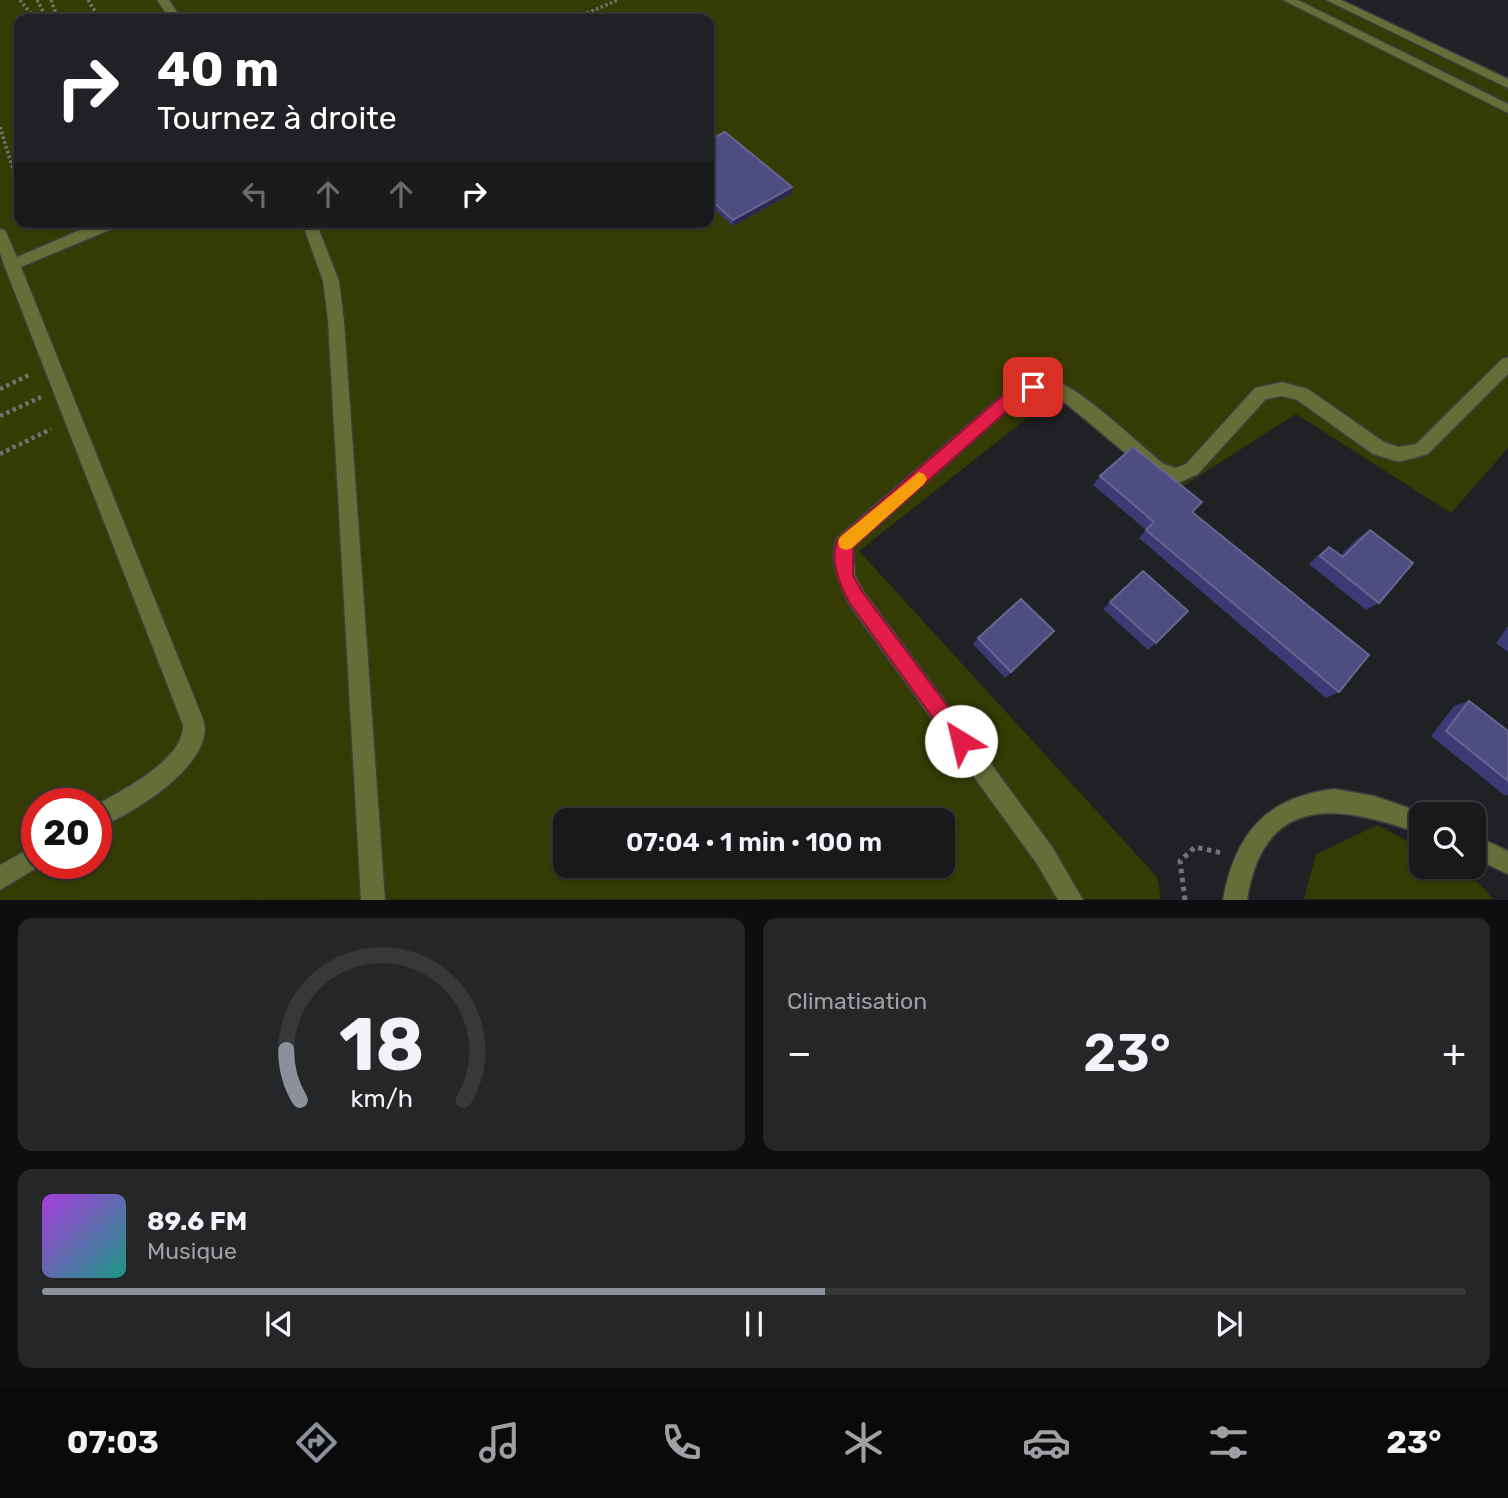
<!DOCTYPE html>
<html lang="fr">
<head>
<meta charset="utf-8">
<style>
  body { margin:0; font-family:Rubik,sans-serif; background:#252628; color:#f1f3f6; height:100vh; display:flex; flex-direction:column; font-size:26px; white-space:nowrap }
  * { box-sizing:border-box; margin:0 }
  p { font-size:23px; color:#9fa0a3 }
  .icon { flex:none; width:38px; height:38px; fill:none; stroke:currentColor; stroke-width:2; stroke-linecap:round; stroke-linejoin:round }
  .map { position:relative; height:900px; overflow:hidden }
  .drawer { display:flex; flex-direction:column; gap:18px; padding:18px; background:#0d0e0f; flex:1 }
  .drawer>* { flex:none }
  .banner { position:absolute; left:14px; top:14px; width:700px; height:214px; border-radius:14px; box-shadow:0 2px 5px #0004,0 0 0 2px #36383a; background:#202124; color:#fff; overflow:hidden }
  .controls { position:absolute; left:1409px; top:802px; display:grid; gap:14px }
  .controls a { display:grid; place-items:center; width:77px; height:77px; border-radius:14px; background:#18191b; box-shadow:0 2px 5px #0004,0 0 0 2px #36383a; font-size:35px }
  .speed { position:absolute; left:21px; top:788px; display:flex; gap:14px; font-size:35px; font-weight:700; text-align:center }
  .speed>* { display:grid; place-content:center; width:91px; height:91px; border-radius:50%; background:#18191b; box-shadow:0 2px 5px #0004,0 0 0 2px #36383a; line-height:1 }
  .speed .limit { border:10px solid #d22; background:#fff; color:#111 }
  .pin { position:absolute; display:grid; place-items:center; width:60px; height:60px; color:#fff; margin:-30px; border-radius:14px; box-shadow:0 4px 10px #0006 }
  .me { position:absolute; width:77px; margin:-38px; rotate:324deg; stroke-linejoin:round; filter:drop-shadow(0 0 5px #0008) }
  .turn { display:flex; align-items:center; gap:24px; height:147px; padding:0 28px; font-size:32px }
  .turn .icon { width:91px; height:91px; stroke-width:2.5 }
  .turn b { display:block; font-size:49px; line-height:60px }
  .lanes { display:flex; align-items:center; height:66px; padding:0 28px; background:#0003; justify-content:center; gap:35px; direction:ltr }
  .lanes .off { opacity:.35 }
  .big { font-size:52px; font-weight:600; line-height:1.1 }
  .drawer .widget { flex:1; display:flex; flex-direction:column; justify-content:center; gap:10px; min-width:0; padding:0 24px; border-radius:14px; background:#252628 }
  .drawer .dial { align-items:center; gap:0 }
  .dial svg { height:182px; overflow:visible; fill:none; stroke:#36383a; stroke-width:7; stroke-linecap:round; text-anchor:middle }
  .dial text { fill:#f1f3f6; stroke:none }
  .song { display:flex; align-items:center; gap:21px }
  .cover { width:84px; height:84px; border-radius:10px; background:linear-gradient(135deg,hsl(280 70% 55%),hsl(170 70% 35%)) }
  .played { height:7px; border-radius:4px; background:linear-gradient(90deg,#8c9099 55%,#36383a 55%) }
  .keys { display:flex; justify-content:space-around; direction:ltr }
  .heat { display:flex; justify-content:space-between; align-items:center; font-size:38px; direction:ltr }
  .drawer .tiles { flex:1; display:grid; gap:18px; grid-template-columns:1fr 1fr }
  .widget:last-child { grid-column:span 2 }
  .trip { position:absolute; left:553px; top:808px; width:402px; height:70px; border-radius:14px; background:#18191b; box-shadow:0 2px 5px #0004,0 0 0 2px #36383a; font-weight:600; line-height:70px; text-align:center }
  .tab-bar { display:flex; height:112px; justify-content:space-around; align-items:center; background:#0a0a0b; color:#9fa0a3 }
  .tab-bar .icon { width:49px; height:49px }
  .tab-bar .on { color:#8c9099 }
  .tab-bar b { font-size:32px; color:#f1f3f6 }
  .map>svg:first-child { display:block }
  .green { fill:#343b03; fill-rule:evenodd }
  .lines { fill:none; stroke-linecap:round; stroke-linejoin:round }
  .minor-casing { stroke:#3c3d40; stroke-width:3 }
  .path-far2 { stroke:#727275; stroke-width:3.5; stroke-dasharray:2.5 2.5; stroke-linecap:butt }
  .path-far1 { stroke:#727275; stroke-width:4.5; stroke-dasharray:3.5 3.5; stroke-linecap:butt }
  .path { stroke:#727275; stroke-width:5; stroke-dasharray:4.5 4.5; stroke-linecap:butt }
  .minor { fill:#656d39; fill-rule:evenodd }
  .wall { fill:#3c3a74 }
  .shaded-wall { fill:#29284f }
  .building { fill:#4e4d81; stroke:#666591; stroke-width:2 }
  .route { fill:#e11d48; stroke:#92132f; stroke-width:2 }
  .slow { fill:#f59e0b }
</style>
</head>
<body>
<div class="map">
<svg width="1508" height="900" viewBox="0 0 1508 900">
  <rect width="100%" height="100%" fill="#202124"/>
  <g class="green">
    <path d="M0,0H1323L1508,89V448L1451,513L1296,414L1172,493L1055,396L859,551L1157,877L1161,899L0,900ZM19,19H709V222H19ZM37,803H96V863H37ZM565,821H943V866H565Z"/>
    <path d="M1378,825L1421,849V866C1456,866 1471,871 1493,899H1304L1316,854Z"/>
  </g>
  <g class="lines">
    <defs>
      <g id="minor">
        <polygon points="157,0 169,0 182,19 170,19"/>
        <polygon points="1283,0 1298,0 1508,104 1508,113"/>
        <polygon points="1326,0 1341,0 1508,79 1508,88"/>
        <path d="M99,222H121L119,226L21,267L199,709C202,716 205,723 205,730C202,772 132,814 96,829V805C122,790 184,760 183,725L4,265L0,253V229L5,230L17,257Z"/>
        <polygon points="302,222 316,222 339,281 344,321 385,900 361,900 328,321 323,281"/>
        <path d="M1508,357V374L1428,454L1399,462L1373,454L1297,400L1282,396L1266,399L1198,474L1176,484L1152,475L1063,401L1049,394L1024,396L853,548L855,575L862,589L1053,848L1083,900H1058L1037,864L848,603C839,583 828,559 837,538L1014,385C1024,382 1041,379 1052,380C1077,384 1141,446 1164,464L1175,468L1186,464L1255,388L1282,382L1308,389L1384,442L1399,447L1416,444L1502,359Z"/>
        <path d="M1334,789L1374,796L1426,814H1421V834C1341,805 1264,791 1247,900H1223C1235,834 1266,797 1334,789Z"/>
        <polygon points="1474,835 1508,851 1508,874 1474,858"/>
        <polygon points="37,844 37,863 45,863 0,890 0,865"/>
      </g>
    </defs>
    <use href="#minor" class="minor-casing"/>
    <g class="path-far2">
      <polyline points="20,0 35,19"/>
      <polyline points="37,0 47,19"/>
      <polyline points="51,0 58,19"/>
      <polyline points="88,0 100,19"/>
      <polyline points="573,19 618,0"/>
      <polyline points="0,127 19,189"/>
    </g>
    <g class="path-far1">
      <polyline points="0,389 31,374"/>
      <polyline points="0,416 41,397"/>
      <polyline points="0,454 51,429"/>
    </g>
    <polyline class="path" points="1185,900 1180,861 1195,847 1222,853"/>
    <use href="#minor" class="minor"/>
  </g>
  <g class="wall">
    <polygon points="709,140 792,187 792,193 733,226 709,204"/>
    <polygon points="1100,476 1192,512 1339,692 1326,698 1139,538 1146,530 1093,485"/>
    <polygon points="1370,530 1379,603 1366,610 1309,564 1318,555 1329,547 1341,555 1358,538"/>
    <polygon points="1143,571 1156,643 1148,650 1103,609"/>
    <polygon points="1508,626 1508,652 1496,643"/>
    <polygon points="1048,637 1005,678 973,644 978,638"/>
    <polygon points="1469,701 1508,731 1508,795 1504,795 1431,736 1454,706"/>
  </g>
  <polygon class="shaded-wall" points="792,187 792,193 733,226 733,220"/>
  <g class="building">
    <polygon points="725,132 792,187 733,220 709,198 709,140"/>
    <polygon points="1133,447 1202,502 1192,512 1369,655 1339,692 1146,530 1154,522 1100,476"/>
    <polygon points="1370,530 1413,563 1379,603 1320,556 1329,547 1343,557"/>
    <polygon points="1143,571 1188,611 1156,643 1110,602"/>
    <polygon points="1021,599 1054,631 1011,672 978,638"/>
    <polygon points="1469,701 1508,731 1508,781 1446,731"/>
  </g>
  <path class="route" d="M1033,380L1040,387L1038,391L1025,395L853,547V575L861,590L968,734L970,741L968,747L961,750L954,747L849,602C839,583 829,560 838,539L1015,385Z"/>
  <polygon class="slow" points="919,472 924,474 927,479 924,484 852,548 846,550 840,548 838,542 840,537"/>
</svg>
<div class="controls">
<a><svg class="icon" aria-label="search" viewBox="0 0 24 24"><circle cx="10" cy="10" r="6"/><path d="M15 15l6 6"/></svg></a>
</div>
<div class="speed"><div class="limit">20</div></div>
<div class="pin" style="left:1033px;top:387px;background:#d93025"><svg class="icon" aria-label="arrive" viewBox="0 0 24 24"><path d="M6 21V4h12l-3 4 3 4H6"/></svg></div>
<svg class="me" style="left:961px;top:741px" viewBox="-20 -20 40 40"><circle r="19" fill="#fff"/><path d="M0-13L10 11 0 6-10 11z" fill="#e11d48"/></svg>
<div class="trip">07:04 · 1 min · 100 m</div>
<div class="banner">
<div class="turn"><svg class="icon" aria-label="right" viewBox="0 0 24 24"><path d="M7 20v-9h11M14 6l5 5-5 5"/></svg><div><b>40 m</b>Tournez à droite</div></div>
<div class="lanes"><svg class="icon off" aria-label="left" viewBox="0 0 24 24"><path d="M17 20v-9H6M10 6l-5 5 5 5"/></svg><svg class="icon off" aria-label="ahead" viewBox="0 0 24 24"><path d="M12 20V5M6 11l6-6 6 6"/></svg><svg class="icon off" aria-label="ahead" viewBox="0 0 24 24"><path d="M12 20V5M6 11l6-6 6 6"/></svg><svg class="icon" aria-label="right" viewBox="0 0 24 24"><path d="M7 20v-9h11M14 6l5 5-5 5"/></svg></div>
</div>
</div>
<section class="drawer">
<div class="tiles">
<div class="widget dial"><svg viewBox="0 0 100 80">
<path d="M14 69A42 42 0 1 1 86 69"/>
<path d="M14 69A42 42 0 0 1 8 47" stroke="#8c9099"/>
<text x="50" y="56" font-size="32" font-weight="700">18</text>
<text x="50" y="72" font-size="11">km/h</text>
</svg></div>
<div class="widget"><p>Climatisation</p>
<div class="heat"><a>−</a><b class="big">23°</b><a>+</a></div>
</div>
<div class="widget">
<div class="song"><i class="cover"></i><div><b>89.6 FM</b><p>Musique</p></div></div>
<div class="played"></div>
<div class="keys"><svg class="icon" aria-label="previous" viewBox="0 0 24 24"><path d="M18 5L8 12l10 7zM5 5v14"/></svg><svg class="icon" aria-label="pause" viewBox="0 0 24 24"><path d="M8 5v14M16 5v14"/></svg><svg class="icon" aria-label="next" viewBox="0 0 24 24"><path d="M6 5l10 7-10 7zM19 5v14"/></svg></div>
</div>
</div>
</section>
<nav class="tab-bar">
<b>07:03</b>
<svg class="icon on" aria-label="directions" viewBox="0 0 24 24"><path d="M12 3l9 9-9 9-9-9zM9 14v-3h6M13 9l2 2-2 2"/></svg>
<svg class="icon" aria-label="music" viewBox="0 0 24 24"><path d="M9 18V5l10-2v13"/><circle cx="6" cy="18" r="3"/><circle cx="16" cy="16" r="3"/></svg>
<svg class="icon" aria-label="phone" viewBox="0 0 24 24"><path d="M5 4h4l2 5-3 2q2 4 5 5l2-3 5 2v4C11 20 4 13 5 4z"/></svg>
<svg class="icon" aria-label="climate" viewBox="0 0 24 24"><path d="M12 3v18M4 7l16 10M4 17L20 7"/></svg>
<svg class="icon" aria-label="car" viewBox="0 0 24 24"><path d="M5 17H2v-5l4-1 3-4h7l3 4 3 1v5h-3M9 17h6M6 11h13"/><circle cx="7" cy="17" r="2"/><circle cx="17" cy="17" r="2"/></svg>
<svg class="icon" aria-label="filters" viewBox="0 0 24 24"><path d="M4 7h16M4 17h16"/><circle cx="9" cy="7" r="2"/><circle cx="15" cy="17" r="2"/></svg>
<b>23°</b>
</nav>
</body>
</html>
